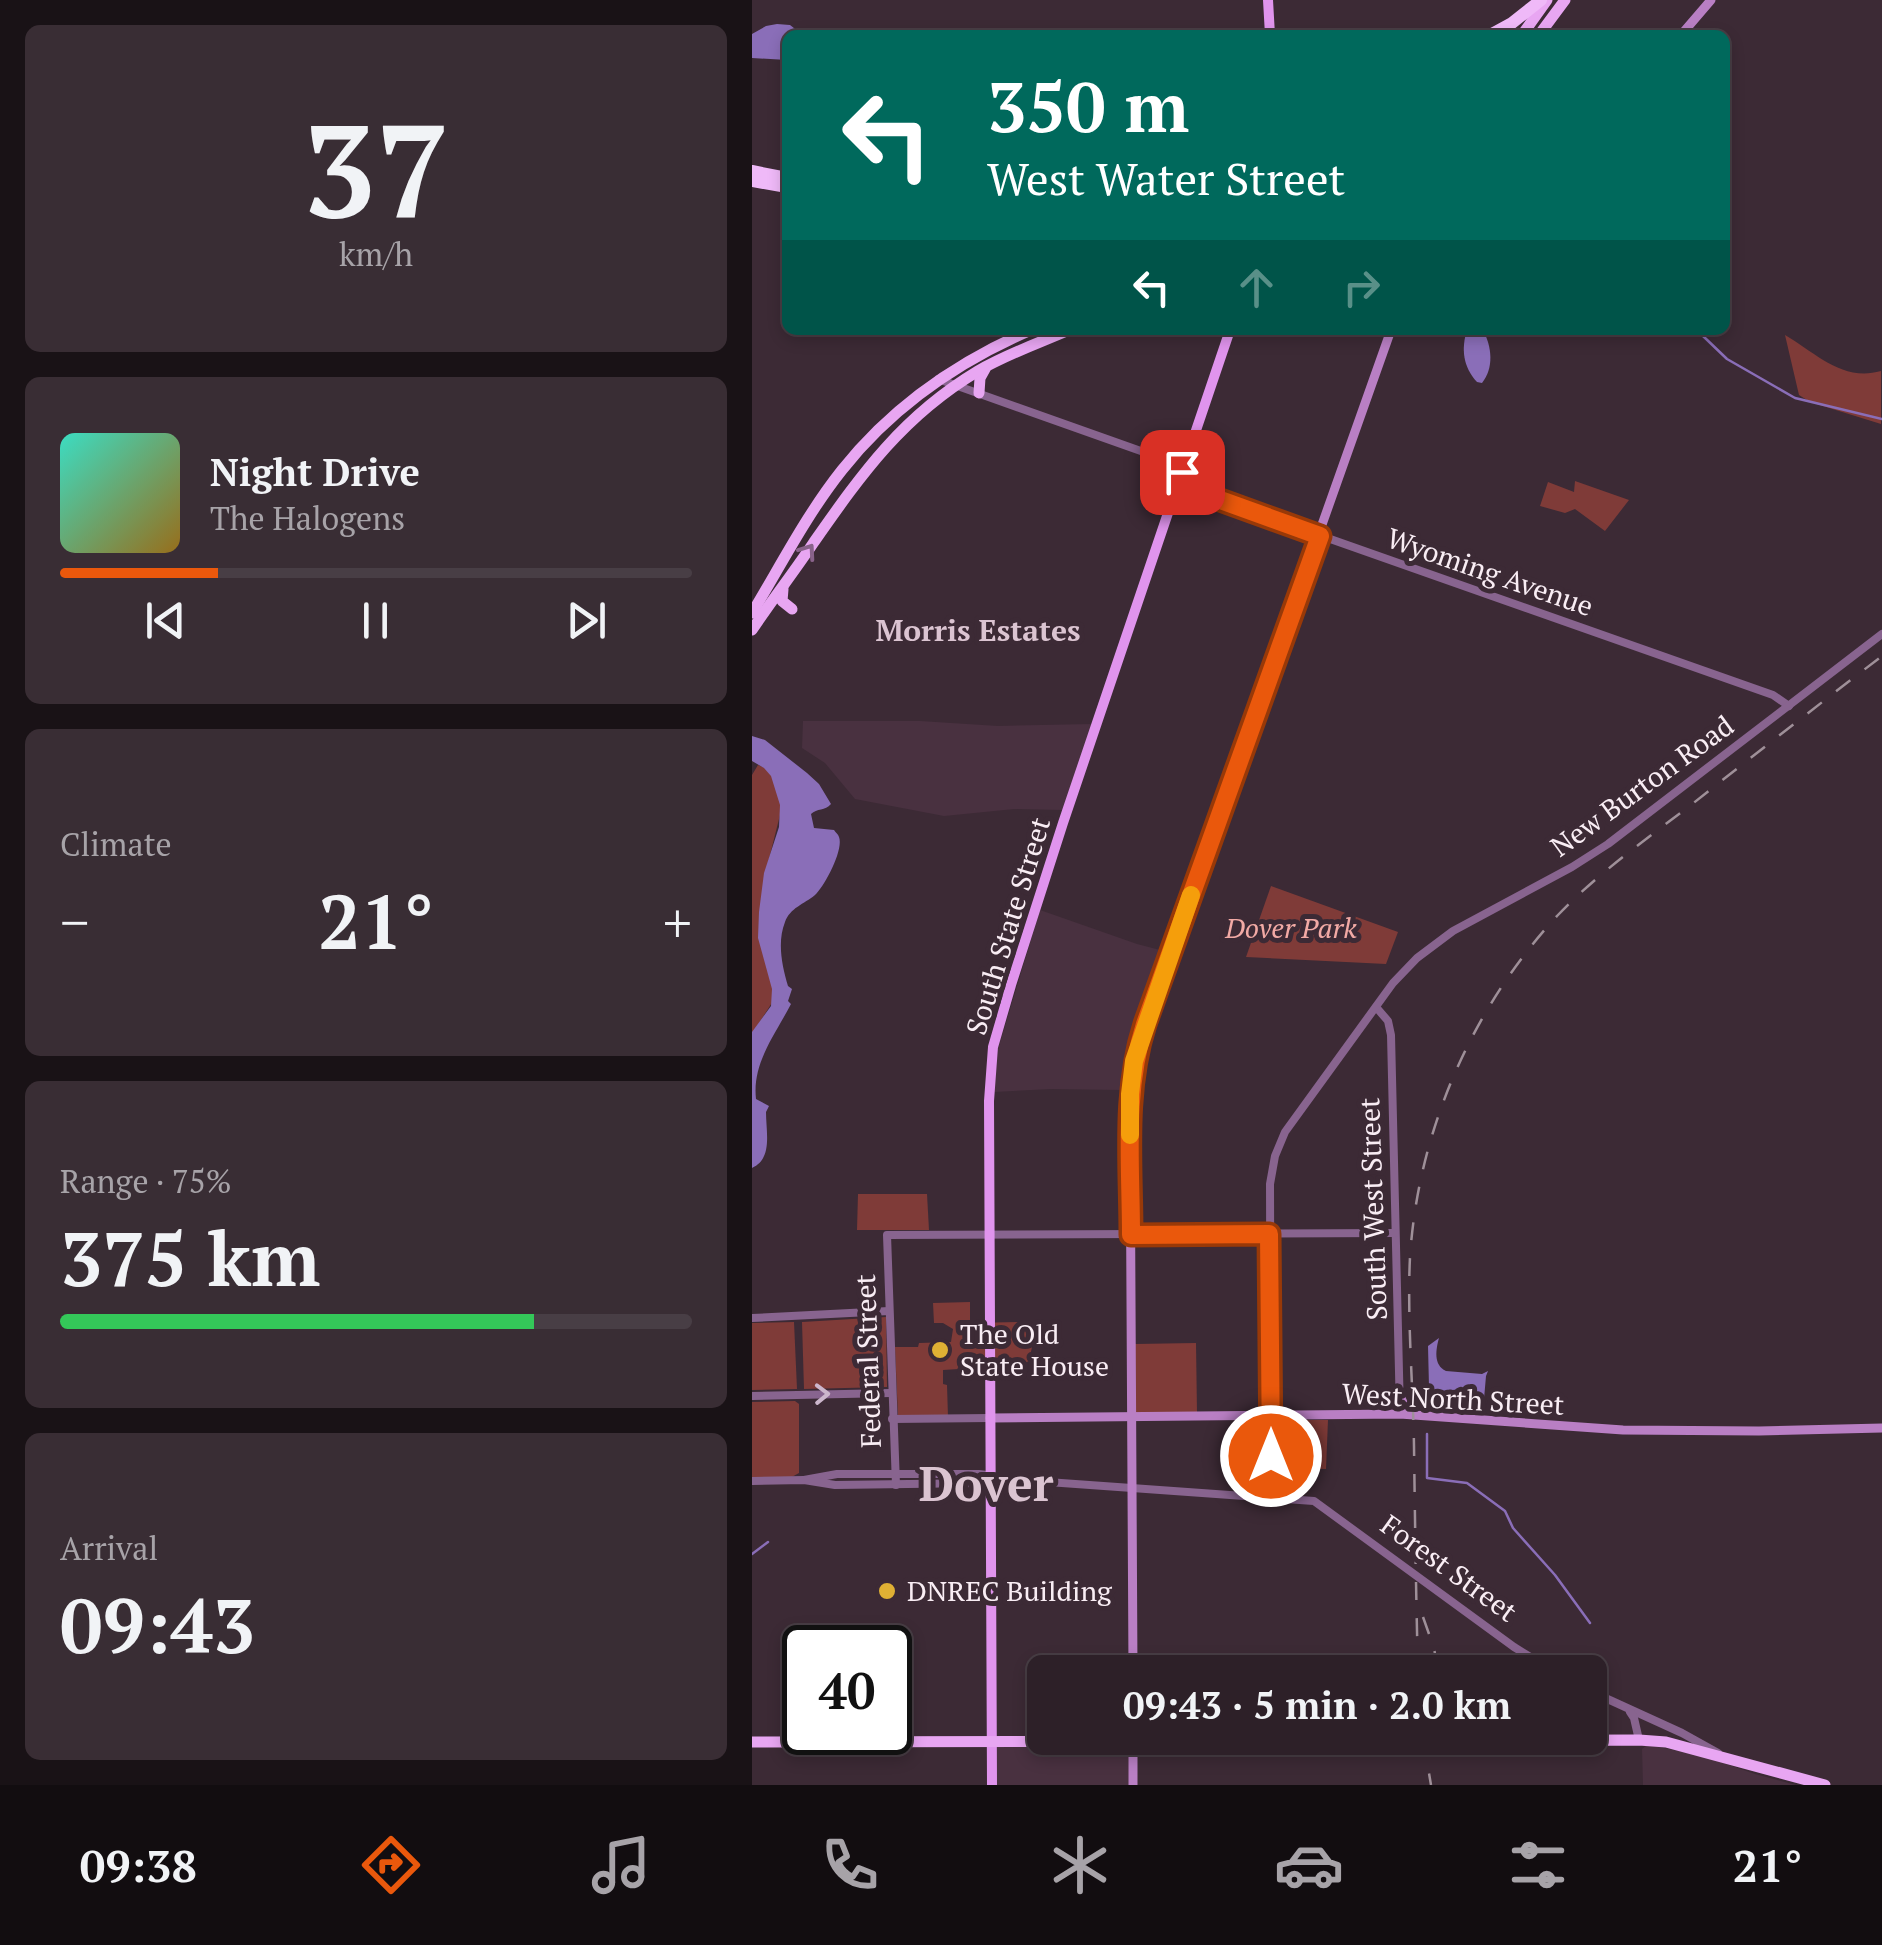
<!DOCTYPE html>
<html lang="en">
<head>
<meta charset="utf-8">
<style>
  body { margin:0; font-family:"PT Serif",serif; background:#392d34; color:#f1f3f6; height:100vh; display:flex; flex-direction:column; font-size:38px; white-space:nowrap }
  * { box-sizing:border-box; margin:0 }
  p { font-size:32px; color:#a7a3a8 }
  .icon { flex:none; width:55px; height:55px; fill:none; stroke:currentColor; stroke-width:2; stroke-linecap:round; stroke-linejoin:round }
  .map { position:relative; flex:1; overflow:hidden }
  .sheet { display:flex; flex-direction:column; gap:25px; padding:25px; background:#191216; width:752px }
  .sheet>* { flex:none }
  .hud { position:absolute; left:30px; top:30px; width:948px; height:305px; border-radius:15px; box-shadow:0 5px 15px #0003,0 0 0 2px #483e45; background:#00695c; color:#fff; overflow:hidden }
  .speed { position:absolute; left:30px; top:1625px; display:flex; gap:20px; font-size:50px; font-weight:700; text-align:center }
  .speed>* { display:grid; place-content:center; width:130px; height:130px; border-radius:50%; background:#2d2028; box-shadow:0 5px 15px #0003,0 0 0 2px #483e45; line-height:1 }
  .speed .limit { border:5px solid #111; border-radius:15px; background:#fff; color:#111 }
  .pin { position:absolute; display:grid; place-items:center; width:85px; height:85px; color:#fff; margin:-42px; border-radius:20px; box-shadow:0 5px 15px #0006 }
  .me { position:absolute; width:110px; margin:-55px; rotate:0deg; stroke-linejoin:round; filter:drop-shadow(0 0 8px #0008) }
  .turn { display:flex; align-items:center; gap:35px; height:210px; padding:0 40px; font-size:45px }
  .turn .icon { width:130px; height:130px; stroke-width:2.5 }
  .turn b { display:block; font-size:70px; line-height:85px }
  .lanes { display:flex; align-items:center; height:95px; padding:0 40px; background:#0003; justify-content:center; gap:50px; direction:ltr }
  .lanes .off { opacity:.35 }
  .big { font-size:75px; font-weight:700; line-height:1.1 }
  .sheet .card { flex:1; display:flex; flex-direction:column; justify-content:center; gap:15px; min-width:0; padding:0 35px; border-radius:15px; background:#392d34 }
  .sheet .dial { align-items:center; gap:0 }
  .dial b { font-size:130px; line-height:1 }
  .song { display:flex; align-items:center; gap:30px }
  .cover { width:120px; height:120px; border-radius:15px; background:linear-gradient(135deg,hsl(170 70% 55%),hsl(40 70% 35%)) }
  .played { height:10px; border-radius:5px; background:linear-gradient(90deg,#ea580c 25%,#483e45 25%) }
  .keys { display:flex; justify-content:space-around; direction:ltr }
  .heat { display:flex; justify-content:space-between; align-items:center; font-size:55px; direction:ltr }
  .charge { height:15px; border-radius:8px; background:linear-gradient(90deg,#34c759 75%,#483e45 0) }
  .trip { position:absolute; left:275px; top:1655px; width:580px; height:100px; border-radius:15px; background:#2d2028; box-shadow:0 5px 15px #0003,0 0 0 2px #483e45; font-weight:700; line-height:100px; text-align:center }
  .dock { display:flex; height:160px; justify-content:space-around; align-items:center; background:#120d10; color:#a7a3a8 }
  .dock .icon { width:70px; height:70px }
  .dock .selected { color:#ea580c }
  .dock b { font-size:45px; color:#f1f3f6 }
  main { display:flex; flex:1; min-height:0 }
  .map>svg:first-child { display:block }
  .built { fill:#493140 }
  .green { fill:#7f3b38 }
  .water { fill:#8a6eb8 }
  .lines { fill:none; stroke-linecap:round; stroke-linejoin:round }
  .stream { stroke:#8a6eb8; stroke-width:2.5 }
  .tertiary { stroke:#88648f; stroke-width:8 }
  .secondary { stroke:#b97fc4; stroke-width:9 }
  .primary { stroke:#e094ed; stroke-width:10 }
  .trunk { stroke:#e8a6f2; stroke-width:11 }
  .motorway { stroke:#efb9f8; stroke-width:12 }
  .rail { stroke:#9f9099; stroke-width:2.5; stroke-dasharray:18 18; stroke-linecap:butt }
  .oneway { stroke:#89628a }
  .oneway2 { stroke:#ccb6cc }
  .route-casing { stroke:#983908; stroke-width:25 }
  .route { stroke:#ea580c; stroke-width:18 }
  .slow { stroke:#f59e0b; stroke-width:18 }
  .poi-dot { fill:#dfb034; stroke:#3c2a35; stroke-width:4 }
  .labels { text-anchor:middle; stroke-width:10; stroke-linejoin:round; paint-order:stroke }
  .street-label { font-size:28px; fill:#f9edf4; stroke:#3c2a35 }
  .park-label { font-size:28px; font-style:italic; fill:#f2aaa5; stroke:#3c2a35 }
  .poi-label { font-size:28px; fill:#f9edf4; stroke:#3c2a35; text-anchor:start }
  .neighbourhood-label { font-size:30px; font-weight:bold; fill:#dbc4d1; stroke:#3c2a35 }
  .town-label { font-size:48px; font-weight:bold; fill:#dbc4d1; stroke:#3c2a35 }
</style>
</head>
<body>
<main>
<section class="sheet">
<div class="card dial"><b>37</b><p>km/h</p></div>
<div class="card">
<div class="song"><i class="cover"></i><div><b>Night Drive</b><p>The Halogens</p></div></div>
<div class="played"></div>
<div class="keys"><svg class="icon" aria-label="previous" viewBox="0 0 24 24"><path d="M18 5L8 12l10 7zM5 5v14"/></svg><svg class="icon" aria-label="pause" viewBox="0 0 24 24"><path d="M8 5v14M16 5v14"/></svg><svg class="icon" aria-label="next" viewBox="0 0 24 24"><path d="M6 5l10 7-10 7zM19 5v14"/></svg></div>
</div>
<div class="card"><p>Climate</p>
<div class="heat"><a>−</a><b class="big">21°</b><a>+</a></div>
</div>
<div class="card"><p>Range · 75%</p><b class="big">375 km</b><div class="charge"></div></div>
<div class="card"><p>Arrival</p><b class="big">09:43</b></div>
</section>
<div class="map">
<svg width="1130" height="1785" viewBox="0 0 1130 1785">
  <rect width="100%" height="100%" fill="#3c2a35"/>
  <g class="built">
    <polygon points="51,721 168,721 246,726 340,724 311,810 262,809 192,816 103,799 73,763 50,748"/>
    <polygon points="288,910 385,944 412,951 370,1077 369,1090 299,1089 242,1092 246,1049"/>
    <polygon points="239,1742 381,1742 382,1785 239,1785"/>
    <polygon points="895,1745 949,1755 1003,1774 1044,1785 891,1785 890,1749"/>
  </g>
  <g class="green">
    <path d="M1033,335C1064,353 1090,382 1129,371V424L1058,402L1047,395Z"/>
    <polygon points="823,481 877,500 853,531 823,509 813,513 788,506 796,482 822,492"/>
    <polygon points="6,765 21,771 30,807 11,883 23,998 0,1034 0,775"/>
    <polygon points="519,886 646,932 634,964 494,957"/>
    <polygon points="106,1194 175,1194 177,1230 105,1230"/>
    <polygon points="218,1302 218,1323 266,1322 273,1323 278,1328 280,1347 277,1361 266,1366 208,1365 207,1369 191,1370 191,1384 195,1385 196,1417 146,1416 143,1347 166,1347 167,1343 199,1342 201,1329 191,1323 182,1323 181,1303"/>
    <polygon points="134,1317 135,1387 52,1389 50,1322"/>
    <polygon points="42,1322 45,1389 0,1390 0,1323"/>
    <polygon points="444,1343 445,1413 384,1414 383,1344"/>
    <polygon points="43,1401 47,1404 47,1473 38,1478 0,1478 0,1402"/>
    <polygon points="524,1420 576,1420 574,1469 524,1468"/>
  </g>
  <g class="water">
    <polygon points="25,24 38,25 51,35 35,35 35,60 0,58 0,34 14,26"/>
    <path d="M715,330H731C740,347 742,368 730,383L725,382C711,367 709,349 715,330Z"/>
    <path d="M0,736L13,740L55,773L67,784L79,804C73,811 65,808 59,814L62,828L82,830C84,833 86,834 87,837C92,850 72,887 63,895C52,904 38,908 33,922C25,942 30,966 36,986L40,989L36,1001L39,1004C23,1035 0,1063 4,1099L17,1106L14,1112C14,1132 21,1159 0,1168V1032L19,1006L20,989L6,938L7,912L12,873L27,827L28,805L19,776L12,768L0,761Z"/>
    <path d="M687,1338C684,1349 681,1365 694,1371L730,1374L736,1371L734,1376L732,1399C713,1402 691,1401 677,1387L676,1346Z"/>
  </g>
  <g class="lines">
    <g class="stream">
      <polyline points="941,330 951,336 975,359 1043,398 1130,419"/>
      <polyline points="675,1434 675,1478 715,1483 753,1511 761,1528 803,1575 838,1623"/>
      <polyline points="0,1554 16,1542"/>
    </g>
    <g class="tertiary">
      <polyline points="186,379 417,461 448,490 465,499 1021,695 1037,706"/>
      <polyline points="422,500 433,490 449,491"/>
      <polyline points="624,1007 636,1021 639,1035 648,1414"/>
      <polyline points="0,1318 137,1311"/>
      <polyline points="0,1396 139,1393"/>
      <polyline points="140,1419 238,1418"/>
      <polyline points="52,1480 85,1474 227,1474 235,1475 238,1478 562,1501 762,1647 803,1672"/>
      <polyline points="0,1481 52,1480 83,1485 230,1483 238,1478"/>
      <polyline points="144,1485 135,1235 643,1233"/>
      <polyline points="519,1497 518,1184 523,1156 533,1132 641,983 665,958 701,931 820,867 856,844 1130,634"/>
      <polyline points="838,1691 930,1733 966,1753"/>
      <polyline points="878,1712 882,1718 887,1740"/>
    </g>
    <g class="secondary">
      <polyline points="929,35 959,0"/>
      <polyline points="649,1398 653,1407 662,1410"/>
      <polyline points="238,1418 648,1414 871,1430 1007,1431 1130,1428"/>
      <polyline points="381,1672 378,1115 381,1067 393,1024 639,330"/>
      <polyline points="381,1738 381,1785"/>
    </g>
    <g class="primary">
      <polyline points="516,0 518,35"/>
      <polyline points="240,1785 237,1101 241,1047 259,985 311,823 478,330"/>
    </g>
    <g class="trunk">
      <polyline points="770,35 795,0"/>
      <polyline points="787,35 813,0"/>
      <polyline points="227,393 228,378 233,369"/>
      <polyline points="31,589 30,601 40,609"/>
      <path d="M0,613C29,565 55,514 90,470C140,407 205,362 279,330"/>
      <path d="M0,630C20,600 42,572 62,542C111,472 151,416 226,371C255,354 287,343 317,330"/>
      <polyline points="0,1742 887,1740 914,1742 1073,1785"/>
    </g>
    <g class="motorway">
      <polyline points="738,35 760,23 789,0"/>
      <polyline points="0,171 35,178"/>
      <polyline points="0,181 35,187"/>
    </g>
    <g class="rail">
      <polyline points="671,1617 682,1648 686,1672"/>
      <path d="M666,1672C664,1597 663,1521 662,1446C661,1383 655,1319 658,1257C666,1131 720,1008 805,916C845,874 893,840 939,805C1002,755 1066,705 1130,656"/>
      <polyline points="671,1738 679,1785"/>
    </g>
  </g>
  <defs><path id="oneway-chevron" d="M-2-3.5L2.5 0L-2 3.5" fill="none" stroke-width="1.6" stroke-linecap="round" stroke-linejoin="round" transform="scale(2.5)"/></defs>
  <use class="oneway" href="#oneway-chevron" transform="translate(56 551) rotate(-55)"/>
  <use class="oneway2" href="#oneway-chevron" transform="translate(70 1394) rotate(-1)"/>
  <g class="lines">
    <defs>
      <path id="route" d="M430,472L448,490L460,497L568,536L393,1024C371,1092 379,1164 379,1235L517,1234L519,1456"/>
    </defs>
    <use href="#route" class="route-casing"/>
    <use href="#route" class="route"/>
    <polyline class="slow" points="378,1135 378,1094 382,1061 439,895"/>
  </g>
  <g class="poi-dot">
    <circle cx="188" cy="1350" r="10"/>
    <circle cx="135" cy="1591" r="10"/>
  </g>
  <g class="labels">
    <g class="street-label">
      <text transform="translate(738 572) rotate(19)" y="10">Wyoming Avenue</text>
      <text transform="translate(890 786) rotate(-36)" y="10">New Burton Road</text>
      <text transform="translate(256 926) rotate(-73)" y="10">South State Street</text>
      <text transform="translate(621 1209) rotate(-92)" y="10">South West Street</text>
      <text transform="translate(116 1361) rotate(-92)" y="10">Federal Street</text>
      <text transform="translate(701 1399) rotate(3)" y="10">West North Street</text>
      <text transform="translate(697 1568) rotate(36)" y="10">Forest Street</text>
    </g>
    <g class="park-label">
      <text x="539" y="938">Dover Park</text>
    </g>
    <g class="poi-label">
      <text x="208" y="1344">The Old<tspan x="208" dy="32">State House</tspan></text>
      <text x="155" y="1601">DNREC Building</text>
    </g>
    <g class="neighbourhood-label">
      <text x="226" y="641">Morris Estates</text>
    </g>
    <g class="town-label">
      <text x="234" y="1501">Dover</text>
    </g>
  </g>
</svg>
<div class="speed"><div class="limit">40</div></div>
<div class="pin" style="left:430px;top:472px;background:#d93025"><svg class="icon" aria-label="arrive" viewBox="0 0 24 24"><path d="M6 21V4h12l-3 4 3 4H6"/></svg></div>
<svg class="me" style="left:519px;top:1456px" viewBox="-20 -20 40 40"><circle r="17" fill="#ea580c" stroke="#fff" stroke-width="3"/><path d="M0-11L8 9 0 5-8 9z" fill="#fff"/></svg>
<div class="trip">09:43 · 5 min · 2.0 km</div>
<div class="hud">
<div class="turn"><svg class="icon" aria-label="left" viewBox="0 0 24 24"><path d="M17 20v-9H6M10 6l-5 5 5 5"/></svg><div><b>350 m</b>West Water Street</div></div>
<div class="lanes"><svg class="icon" aria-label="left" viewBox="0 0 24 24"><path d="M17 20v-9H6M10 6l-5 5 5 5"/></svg><svg class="icon off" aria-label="ahead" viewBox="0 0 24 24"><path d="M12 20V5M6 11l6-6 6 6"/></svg><svg class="icon off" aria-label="right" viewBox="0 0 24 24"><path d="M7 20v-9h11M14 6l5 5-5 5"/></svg></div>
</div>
</div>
</main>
<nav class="dock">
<b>09:38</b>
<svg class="icon selected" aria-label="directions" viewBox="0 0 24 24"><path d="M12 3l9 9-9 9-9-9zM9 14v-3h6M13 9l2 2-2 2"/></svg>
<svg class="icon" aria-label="music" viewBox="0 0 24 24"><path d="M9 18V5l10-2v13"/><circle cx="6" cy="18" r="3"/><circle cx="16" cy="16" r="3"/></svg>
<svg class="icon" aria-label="phone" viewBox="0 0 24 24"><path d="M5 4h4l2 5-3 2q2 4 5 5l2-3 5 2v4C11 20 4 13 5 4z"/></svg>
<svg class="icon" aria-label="climate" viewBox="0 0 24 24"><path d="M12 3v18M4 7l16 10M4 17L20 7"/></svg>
<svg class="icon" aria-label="car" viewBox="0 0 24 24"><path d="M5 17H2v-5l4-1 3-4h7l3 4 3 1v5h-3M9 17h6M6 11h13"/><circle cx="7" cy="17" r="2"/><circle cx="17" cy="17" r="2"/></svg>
<svg class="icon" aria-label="filters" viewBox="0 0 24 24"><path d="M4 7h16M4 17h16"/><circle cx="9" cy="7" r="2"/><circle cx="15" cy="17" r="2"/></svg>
<b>21°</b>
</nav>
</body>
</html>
